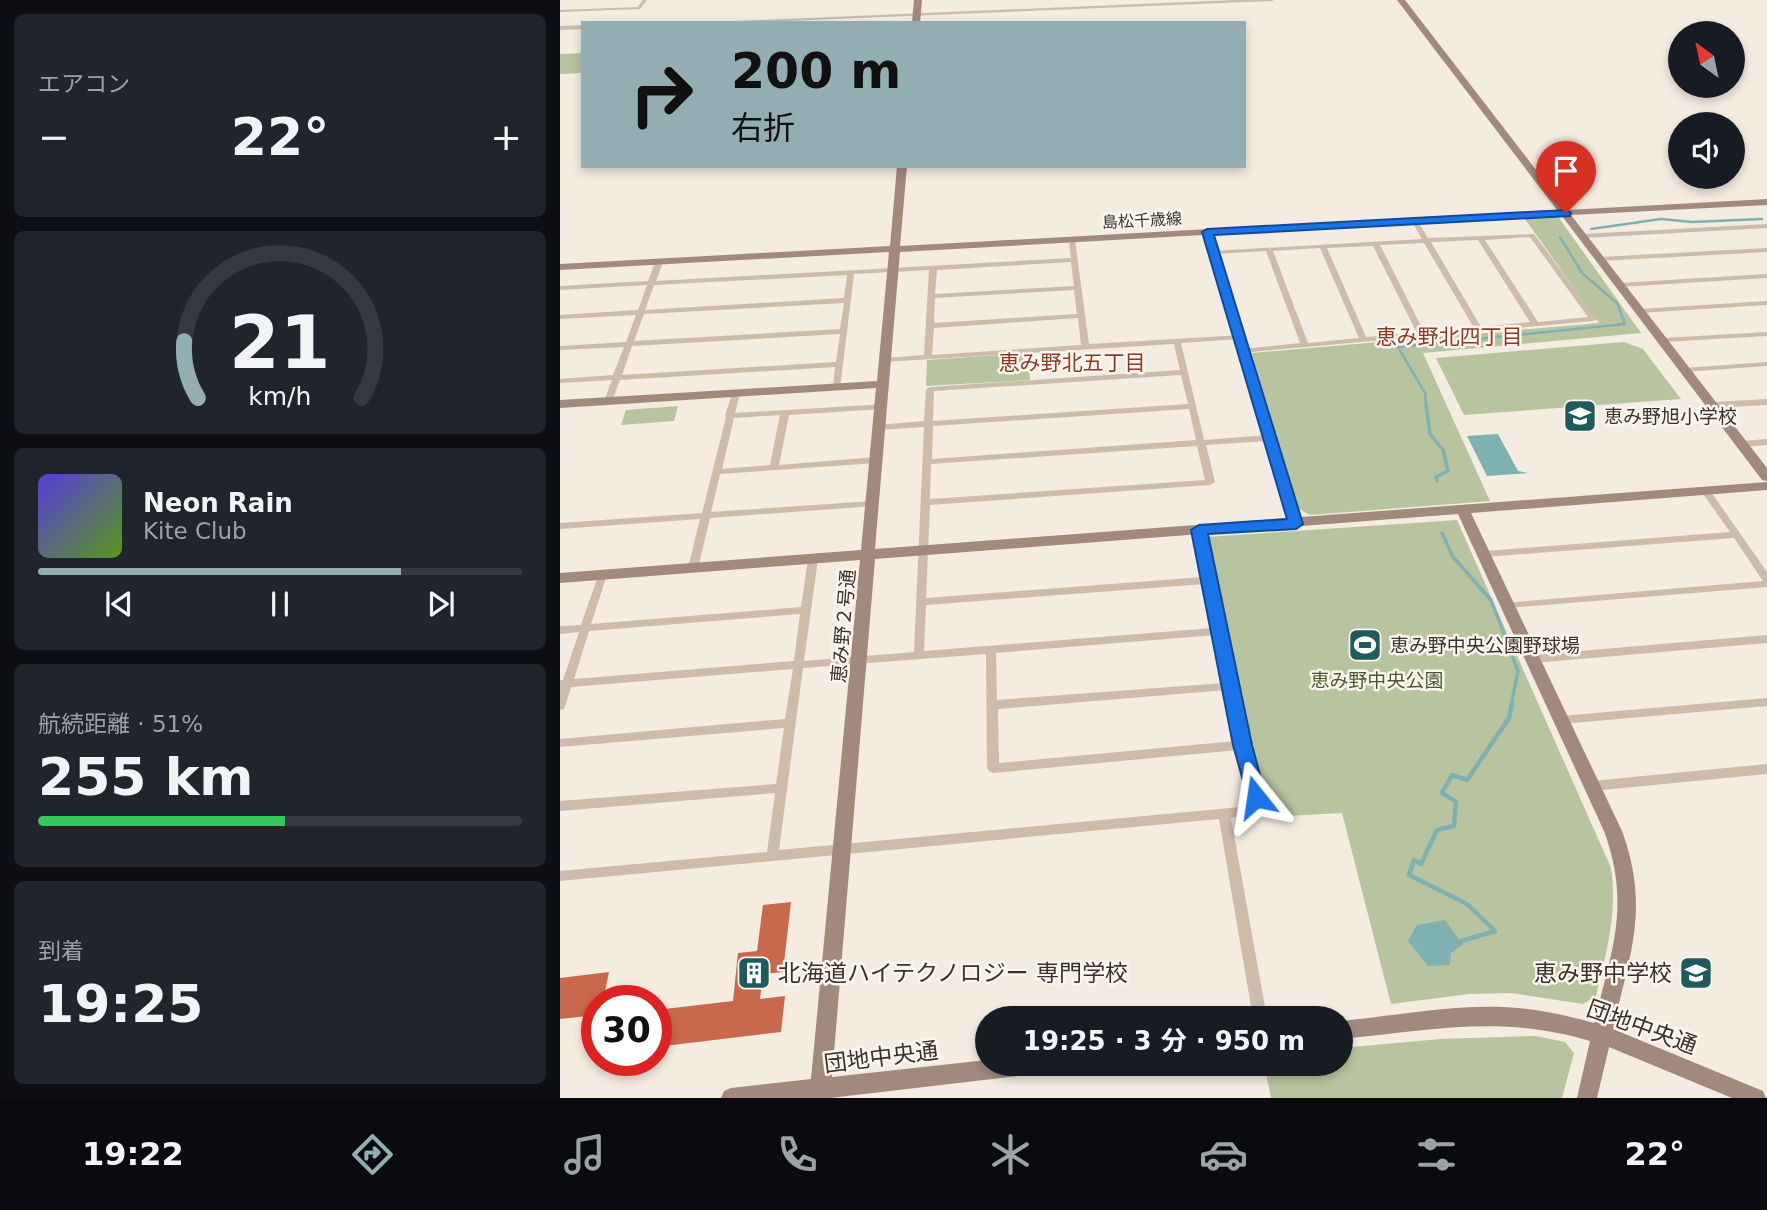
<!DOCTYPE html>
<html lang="ja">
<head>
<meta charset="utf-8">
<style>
  body { margin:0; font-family:"DejaVu Sans","Noto Sans JP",sans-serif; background:#20242c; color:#f1f3f6; height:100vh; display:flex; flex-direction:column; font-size:26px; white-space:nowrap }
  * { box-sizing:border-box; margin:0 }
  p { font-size:23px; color:#9ea1a6 }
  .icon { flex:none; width:38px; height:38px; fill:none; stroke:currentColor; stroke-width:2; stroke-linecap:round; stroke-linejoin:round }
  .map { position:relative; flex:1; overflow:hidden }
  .sheet { display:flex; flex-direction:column; gap:14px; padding:14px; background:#0d0f14; width:560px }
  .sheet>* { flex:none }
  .banner { position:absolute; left:21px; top:21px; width:665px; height:147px; border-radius:0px; box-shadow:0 4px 10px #0003; background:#92aeb2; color:#111; overflow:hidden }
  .needle { width:46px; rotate:327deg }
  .buttons { position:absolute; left:1108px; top:21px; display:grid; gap:14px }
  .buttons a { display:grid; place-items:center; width:77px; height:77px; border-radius:50%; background:#171b24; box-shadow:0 4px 10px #0003; font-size:35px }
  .speed { position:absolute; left:21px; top:985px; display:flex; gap:14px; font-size:35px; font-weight:700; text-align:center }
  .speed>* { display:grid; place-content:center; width:91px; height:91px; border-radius:50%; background:#171b24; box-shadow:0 4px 10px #0003; line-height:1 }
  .speed .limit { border:10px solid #d22; background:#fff; color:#111 }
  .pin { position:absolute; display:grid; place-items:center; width:60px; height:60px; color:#fff; margin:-72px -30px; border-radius:50% 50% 50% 0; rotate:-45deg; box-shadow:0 0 7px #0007 }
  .pin .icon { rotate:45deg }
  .me { position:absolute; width:77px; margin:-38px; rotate:345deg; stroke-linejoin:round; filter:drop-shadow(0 0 5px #0008) }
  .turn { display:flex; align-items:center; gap:24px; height:147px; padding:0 35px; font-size:32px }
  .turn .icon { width:91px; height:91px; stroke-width:2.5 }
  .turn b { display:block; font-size:49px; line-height:60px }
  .big { font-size:52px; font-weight:700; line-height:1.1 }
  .sheet .card { flex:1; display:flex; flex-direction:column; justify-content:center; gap:10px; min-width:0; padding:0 24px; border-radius:10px; background:#20242c }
  .sheet .dial { align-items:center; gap:0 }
  .dial svg { height:182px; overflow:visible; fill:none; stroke:#363941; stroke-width:7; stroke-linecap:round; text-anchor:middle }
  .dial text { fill:#f1f3f6; stroke:none }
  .song { display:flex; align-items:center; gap:21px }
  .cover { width:84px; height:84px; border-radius:10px; background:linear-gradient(135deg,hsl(250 70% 55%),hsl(90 70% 35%)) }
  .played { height:7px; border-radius:4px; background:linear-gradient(90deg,#92aeb2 75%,#363941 75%) }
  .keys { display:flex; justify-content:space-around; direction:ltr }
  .heat { display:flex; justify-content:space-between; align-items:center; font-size:38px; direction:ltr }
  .charge { height:10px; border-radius:5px; background:linear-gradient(90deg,#34c759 51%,#363941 0) }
  .trip { position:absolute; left:415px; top:1006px; width:378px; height:70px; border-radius:35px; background:#171b24; box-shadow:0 4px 10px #0003; font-weight:700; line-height:70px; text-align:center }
  .tab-bar { display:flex; height:112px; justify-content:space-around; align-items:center; background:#090b0e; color:#9ea1a6 }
  .tab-bar .icon { width:49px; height:49px }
  .tab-bar .current { color:#92aeb2 }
  .tab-bar b { font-size:32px; color:#f1f3f6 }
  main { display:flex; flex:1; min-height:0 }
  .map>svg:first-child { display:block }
  .green { fill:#b8c4a0 }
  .water { fill:#7fb0b2 }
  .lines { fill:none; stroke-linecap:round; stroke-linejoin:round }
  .stream-far2 { stroke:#7fb0b2; stroke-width:2.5 }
  .stream-far1 { stroke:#7fb0b2; stroke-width:3.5 }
  .stream { stroke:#7fb0b2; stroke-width:4.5 }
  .building { fill:#c8694b }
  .street { fill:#cdbbac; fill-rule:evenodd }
  .secondary { fill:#a18a7d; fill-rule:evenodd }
  .route { fill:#1a73e8; stroke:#114b97; stroke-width:2 }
  .labels { text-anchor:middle; stroke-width:5; stroke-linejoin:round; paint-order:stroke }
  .far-street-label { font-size:16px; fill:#3b302b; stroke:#fbf5ee }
  .poi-label { font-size:19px; fill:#3b302b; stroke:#fbf5ee; text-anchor:start }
  .street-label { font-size:19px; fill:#3b302b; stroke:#fbf5ee }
  .park-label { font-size:19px; fill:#4a5a2e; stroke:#fbf5ee }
  .neighbourhood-label { font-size:21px; fill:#8c3b22; stroke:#fbf5ee }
  .near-poi-label { font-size:23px; fill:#3b302b; stroke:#fbf5ee; text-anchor:start }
  .near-street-label { font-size:23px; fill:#3b302b; stroke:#fbf5ee }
</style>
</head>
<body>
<main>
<section class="sheet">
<div class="card"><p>エアコン</p>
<div class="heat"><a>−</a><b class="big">22°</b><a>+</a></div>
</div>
<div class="card dial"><svg viewBox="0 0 100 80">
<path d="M14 69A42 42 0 1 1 86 69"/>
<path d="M14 69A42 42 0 0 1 8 44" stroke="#92aeb2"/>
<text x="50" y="56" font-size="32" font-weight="700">21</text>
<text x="50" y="72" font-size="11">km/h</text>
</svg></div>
<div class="card">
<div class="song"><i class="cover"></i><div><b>Neon Rain</b><p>Kite Club</p></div></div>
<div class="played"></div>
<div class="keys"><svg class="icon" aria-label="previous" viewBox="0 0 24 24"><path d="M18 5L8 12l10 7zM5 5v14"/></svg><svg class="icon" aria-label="pause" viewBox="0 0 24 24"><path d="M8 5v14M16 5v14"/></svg><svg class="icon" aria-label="next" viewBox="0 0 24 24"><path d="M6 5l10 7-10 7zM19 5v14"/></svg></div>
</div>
<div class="card"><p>航続距離 · 51%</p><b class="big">255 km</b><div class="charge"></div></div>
<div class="card"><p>到着</p><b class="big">19:25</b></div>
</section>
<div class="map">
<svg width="1207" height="1098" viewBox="0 0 1207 1098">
  <rect width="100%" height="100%" fill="#f4ebe1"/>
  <g class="green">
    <polygon points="23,53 22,73 0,74 0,54"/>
    <polygon points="999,218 1081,333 863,353 930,501 750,515 734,506 692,353 1039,323 965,219"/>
    <polygon points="1064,342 1083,349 1121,399 904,415 876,358"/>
    <polygon points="468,353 470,380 366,386 367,360"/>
    <polygon points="118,406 114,421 61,425 66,410"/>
    <path d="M897,520L1051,868C1058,913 1046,953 1036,996L1023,1004L951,993L909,994L831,1004L782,813L706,817L647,537Z"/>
    <polygon points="975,1036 1005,1042 1014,1053 1002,1098 711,1098 704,1064 780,1064 781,1048 880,1039"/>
  </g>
  <g class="water">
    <polygon points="938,434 958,471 968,473 927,476 907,436"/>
    <polygon points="885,920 903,945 891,953 890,965 868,966 848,941 857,925"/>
  </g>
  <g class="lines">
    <g class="stream-far2">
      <polyline points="1031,229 1101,219 1132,222 1202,219"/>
      <polyline points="866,405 865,393 838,347 1065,324 1057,303 1022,273 1000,237"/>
    </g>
    <g class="stream-far1">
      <polyline points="866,404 870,434 883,450 888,471 876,477 877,481"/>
      <polyline points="882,533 893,557 931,600 958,671 951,706"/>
    </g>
    <polyline class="stream" points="898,942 935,931 907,904 849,875 854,860 861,864 877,830 894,826 896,802 882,793 892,775 907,780 949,718 952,704"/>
  </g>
  <g class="building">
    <polygon points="231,902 223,972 203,974 200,999 225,996 221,1032 96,1047 96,1010 173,1001 178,953 197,951 203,905"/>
    <polygon points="49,972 43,1001 37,1001 37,1015 0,1019 0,978"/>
  </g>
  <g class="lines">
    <g class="street">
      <polygon points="83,0 87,0 80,9 0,12 0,10 78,7"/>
      <polygon points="675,0 714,0 712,1 175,23 128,23"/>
      <polygon points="23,25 23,29 0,30 0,26"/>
      <path d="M854,218L856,219L868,238L974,234L1037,319L1033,321L680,353V349H683L740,343L706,251L654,254L652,253V251L862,239L851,220ZM970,237L1028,317L978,322L925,240ZM918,240L970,322L921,327L871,242ZM864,243L914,328L864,332L820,245ZM813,246L857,333L806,337L767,248ZM760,248L799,338L748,343L713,251Z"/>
      <polygon points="1207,224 1207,228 1023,238 1020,236 1023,234"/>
      <path d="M512,238L515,240L529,344L682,335L683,337L679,339L621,343L644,440L708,435L712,438L708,441L646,445L655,482L650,485L370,505L366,598L643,577L634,530L636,528H642L655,580L664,628L666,631L665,633L675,683L677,686L676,688L688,745L702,797L688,815L671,818L707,1018H693L659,819L0,881V871L207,852L215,793L0,811V801L216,784L224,728L0,747V739L225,719L233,669L11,687L4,709L0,710V680H3L19,632L0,634V626L21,625L39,573L42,572L47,575L31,624L241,607L248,559L253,556L258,559L244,661L354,652L364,427L320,430L317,429L316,427L317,425L364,421L366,389L370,387L620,370L614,344L323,362L322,360L326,358L364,355L369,270L294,274L280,389H277L273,387L275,367L60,380L52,401L48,404L44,401L52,380L0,383V379L53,375L64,347L0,350V346L66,342L76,315L0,319V315L78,310L87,285L0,290V286L88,281L95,262L99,260L103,262L96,281L511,258L509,240ZM511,262L514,286L375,294L377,270ZM287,275L284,298L85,310L94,285ZM514,290L517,314L374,323L375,298ZM284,303L280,329L74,341L84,314ZM518,318L521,345L372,355L374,328ZM280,334L276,362L62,375L72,346ZM621,375L628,404L373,421L374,391ZM629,409L636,440L372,459L373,426ZM637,446L645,480L370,499L371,464ZM645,584L653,628L364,651L366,605ZM240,614L234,661L14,679L29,631ZM655,635L664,683L437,700L436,653ZM426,654L427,768L429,771L433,773L678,750L690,796L681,807L219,850L243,668ZM666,690L676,741L439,763L438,709Z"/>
      <polygon points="1207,248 1207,252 1040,261 1036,259 1040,257"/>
      <polygon points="1207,274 1207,278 1059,287 1055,285 1059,283"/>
      <polygon points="1207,301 1207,305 1079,313 1075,311 1079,309"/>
      <polygon points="1207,332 1207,336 1103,342 1099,340 1103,338"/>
      <polygon points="1207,362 1207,366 1124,372 1120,370 1124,368"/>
      <path d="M173,391H176L180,393L175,413L325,404L326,406L325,408L322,409L229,415L219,465L316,457L320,460L316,463L160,474L151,512L312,501L317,504L315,506L150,518L138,568L133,571L128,568L140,519L0,529V523L142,513L166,417L165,416ZM220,415L210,465L162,469L174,418Z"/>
      <polygon points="1207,399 1207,405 1153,408 1149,405 1153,402"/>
      <polygon points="1207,439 1207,445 1182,447 1178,444 1182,441"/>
      <polygon points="1146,488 1149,489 1207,572 1207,587 948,608 944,607 943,605 944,603 1203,581 1174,538 925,557 920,554 925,551 1170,532 1141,491"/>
      <polygon points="1207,635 1207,643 973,663 969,662 968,659 969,656 973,655"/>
      <polygon points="1207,698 1207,706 1001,724 997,723 995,720 997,717 1001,716"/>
      <polygon points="1207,764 1207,774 1032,791 1028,789 1026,786 1028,783 1032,781"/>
    </g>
    <g class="secondary">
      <polygon points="354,0 362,0 360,23 352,23"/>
      <path d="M837,0H845L1007,210L1207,199V205L1011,215L1207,468V481L1202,480L1002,216L653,235L741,517L1207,482V490L911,513L1062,831C1090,907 1070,954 1053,1029L1203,1091L1206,1098H1172L1049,1047L1037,1098H1017L1030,1041C939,1014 871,1031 780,1039V1021C835,1016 889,1005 943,1007C974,1008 1005,1015 1034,1023C1052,950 1071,905 1044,831L898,514L742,526L736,528L731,527L315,559L272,1077L427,1060V1064H486L483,1071L476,1074L270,1098H161L164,1091L171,1088L251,1079L300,560L0,583V573L301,550L316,388L0,408V400L317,381L329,252L0,270V264L330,246L337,166H347L340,246L997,210ZM643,235L727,518L315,549L340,252Z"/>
    </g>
  </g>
  <polygon class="route" points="1006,210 1011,213 1010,216 654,235 743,524 736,529 648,534 692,745 706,797 703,802 689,802 673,745 631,530 639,525 727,519 642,232 647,229"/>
  <defs>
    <symbol id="school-square" viewBox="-11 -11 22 22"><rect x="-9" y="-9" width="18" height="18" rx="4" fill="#1f5a5e" stroke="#fbf5ee"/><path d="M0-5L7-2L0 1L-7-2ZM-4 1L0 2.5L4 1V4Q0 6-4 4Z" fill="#fff"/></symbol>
    <symbol id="stadium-square" viewBox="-11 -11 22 22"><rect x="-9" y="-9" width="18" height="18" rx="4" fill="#1f5a5e" stroke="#fbf5ee"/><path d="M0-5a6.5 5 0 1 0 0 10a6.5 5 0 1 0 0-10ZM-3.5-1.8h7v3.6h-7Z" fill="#fff"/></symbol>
    <symbol id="building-square" viewBox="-11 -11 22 22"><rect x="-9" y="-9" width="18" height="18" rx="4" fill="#1f5a5e" stroke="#fbf5ee"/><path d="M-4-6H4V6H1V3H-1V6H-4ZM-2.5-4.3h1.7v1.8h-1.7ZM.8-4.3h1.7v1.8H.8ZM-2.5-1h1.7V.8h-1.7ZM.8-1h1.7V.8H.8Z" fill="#fff"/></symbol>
  </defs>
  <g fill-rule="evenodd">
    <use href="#school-square" x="1001" y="397" width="38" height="38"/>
    <use href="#stadium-square" x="786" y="626" width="38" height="38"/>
    <use href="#building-square" x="175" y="954" width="38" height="38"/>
    <use href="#school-square" x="1117" y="954" width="38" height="38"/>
  </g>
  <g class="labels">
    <g class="far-street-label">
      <text transform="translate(582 220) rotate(-3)" y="6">島松千歳線</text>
    </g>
    <g class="poi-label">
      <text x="1044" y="423">恵み野旭小学校</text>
      <text x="830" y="652">恵み野中央公園野球場</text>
    </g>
    <g class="street-label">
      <text transform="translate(283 626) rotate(-85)" y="7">恵み野２号通</text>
    </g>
    <g class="park-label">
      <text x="817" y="687">恵み野中央公園</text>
    </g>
    <g class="neighbourhood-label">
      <text x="889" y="344">恵み野北四丁目</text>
      <text x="512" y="370">恵み野北五丁目</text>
    </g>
    <g class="near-poi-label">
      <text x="218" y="981">北海道ハイテクノロジー 専門学校</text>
      <text x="1112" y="981" text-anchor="end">恵み野中学校</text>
    </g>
    <g class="near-street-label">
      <text transform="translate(1082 1027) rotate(20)" y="8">団地中央通</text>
      <text transform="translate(321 1057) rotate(-7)" y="8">団地中央通</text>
    </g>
  </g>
</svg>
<div class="buttons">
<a><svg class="needle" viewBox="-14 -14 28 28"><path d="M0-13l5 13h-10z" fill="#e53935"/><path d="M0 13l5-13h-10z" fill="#9ea1a6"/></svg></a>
<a><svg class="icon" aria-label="sound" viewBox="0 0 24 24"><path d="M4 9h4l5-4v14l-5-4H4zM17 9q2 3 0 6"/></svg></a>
</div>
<div class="speed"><div class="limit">30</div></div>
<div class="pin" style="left:1006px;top:213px;background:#d93025"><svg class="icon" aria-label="arrive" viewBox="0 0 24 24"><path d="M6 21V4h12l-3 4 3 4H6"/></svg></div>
<svg class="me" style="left:696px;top:797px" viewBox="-20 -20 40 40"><path d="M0-17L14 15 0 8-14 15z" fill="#1a73e8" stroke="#fff" stroke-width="4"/></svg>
<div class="trip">19:25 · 3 分 · 950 m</div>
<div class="banner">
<div class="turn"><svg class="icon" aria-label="right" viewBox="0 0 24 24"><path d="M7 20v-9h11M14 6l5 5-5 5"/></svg><div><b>200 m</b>右折</div></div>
</div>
</div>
</main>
<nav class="tab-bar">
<b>19:22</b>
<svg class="icon current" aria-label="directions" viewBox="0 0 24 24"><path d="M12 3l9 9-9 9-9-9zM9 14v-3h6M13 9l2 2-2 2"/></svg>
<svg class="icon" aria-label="music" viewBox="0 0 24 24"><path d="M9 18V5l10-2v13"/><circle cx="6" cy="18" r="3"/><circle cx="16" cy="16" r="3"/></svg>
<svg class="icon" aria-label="phone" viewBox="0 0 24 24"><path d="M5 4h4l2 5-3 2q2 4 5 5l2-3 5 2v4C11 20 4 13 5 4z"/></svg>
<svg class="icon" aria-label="climate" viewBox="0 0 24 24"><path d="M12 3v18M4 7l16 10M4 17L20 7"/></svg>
<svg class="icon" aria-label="car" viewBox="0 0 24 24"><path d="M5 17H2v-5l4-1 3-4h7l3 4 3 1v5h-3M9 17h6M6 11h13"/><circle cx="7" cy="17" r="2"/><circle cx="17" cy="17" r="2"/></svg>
<svg class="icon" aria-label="filters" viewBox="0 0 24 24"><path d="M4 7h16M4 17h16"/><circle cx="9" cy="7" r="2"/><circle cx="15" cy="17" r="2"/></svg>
<b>22°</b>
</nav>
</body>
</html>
